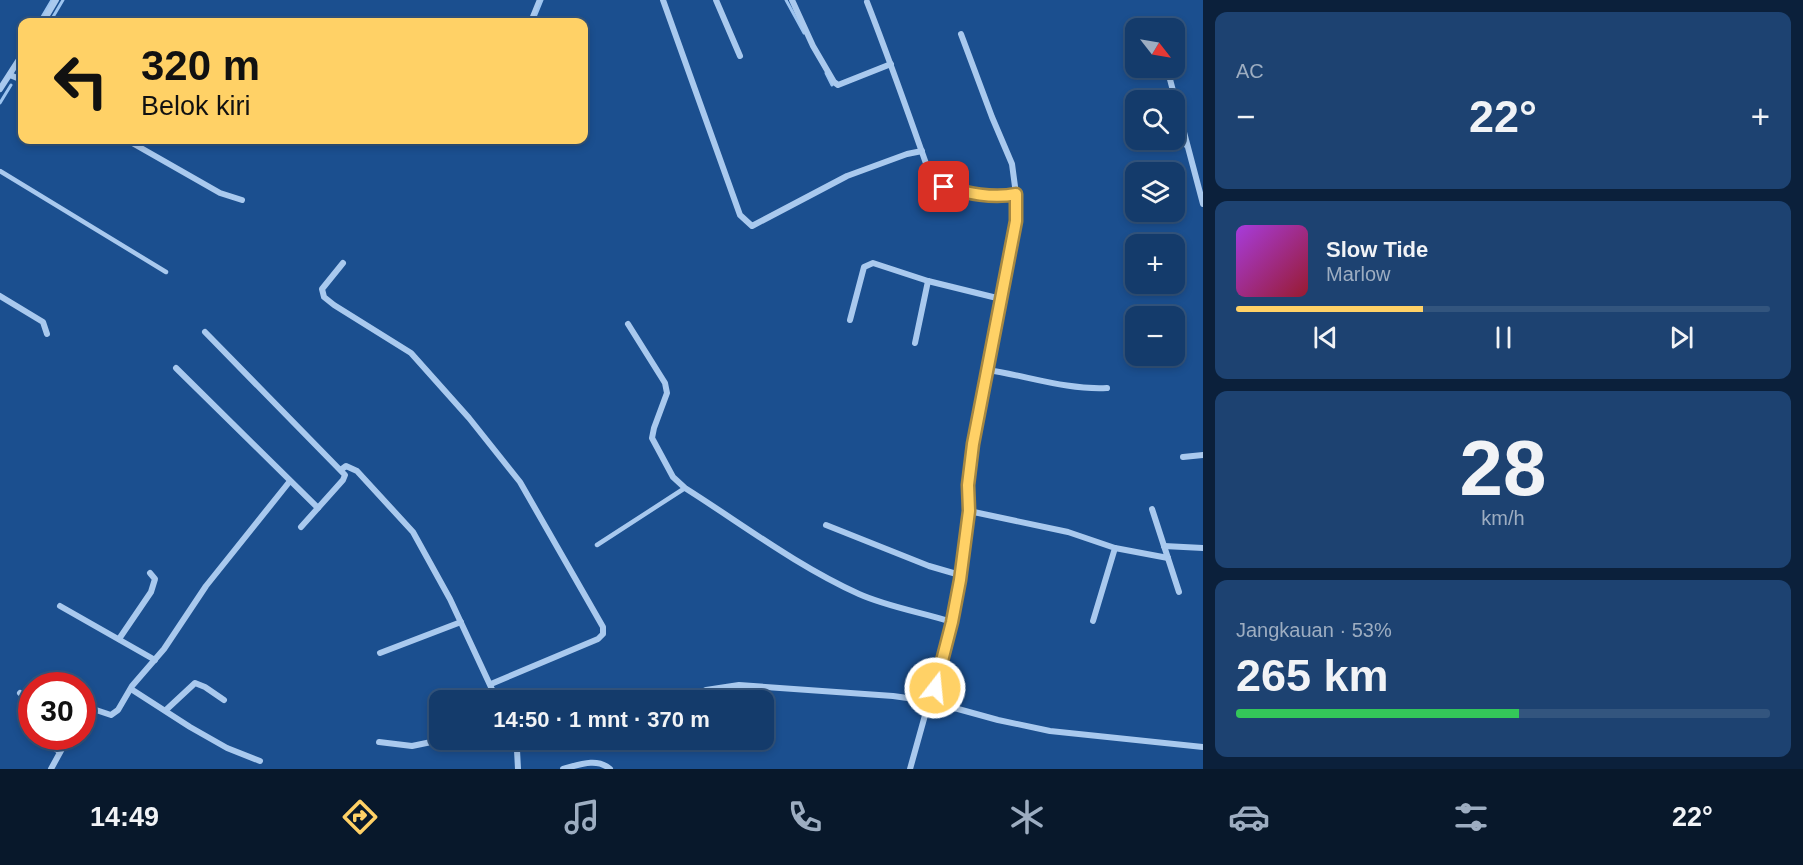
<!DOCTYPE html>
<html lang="id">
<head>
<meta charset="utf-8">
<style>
  body { margin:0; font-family:Helvetica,sans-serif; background:#1d4271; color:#f1f3f6; height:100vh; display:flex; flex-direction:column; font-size:22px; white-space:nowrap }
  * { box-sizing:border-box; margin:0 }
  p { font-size:20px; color:#9dadc1 }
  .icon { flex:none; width:33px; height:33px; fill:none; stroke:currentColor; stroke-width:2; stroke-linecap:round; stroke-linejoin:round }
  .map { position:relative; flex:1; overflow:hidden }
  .side { display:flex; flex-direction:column; gap:12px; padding:12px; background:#0b203b; width:600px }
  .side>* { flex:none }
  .banner { position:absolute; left:18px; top:18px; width:570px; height:126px; border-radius:12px; box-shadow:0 3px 9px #0003,0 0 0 2px #33557e; background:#ffd166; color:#111; overflow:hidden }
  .needle { width:39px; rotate:121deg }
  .controls { position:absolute; left:1125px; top:18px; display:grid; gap:12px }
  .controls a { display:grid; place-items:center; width:60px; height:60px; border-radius:12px; background:#143b6b; box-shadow:0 3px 9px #0003,0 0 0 2px #33557e; font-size:30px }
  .speed { position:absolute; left:18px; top:672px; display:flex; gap:12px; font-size:30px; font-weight:700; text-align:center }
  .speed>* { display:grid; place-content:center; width:78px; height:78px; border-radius:50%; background:#143b6b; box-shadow:0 3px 9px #0003,0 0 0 2px #33557e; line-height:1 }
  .speed .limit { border:9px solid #d22; background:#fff; color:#111 }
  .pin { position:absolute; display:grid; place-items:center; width:51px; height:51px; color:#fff; margin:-26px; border-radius:12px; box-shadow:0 3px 9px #0006 }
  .me { position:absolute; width:66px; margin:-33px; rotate:16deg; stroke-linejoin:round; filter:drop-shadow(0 0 4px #0008) }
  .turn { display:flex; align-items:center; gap:21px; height:126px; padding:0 24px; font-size:27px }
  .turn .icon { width:78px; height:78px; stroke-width:2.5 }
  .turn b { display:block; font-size:42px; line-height:51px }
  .big { font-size:45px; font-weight:600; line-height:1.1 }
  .side .widget { flex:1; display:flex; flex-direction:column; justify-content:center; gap:9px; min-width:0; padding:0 21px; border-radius:12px; background:#1d4271 }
  .side .dial { align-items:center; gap:0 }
  .dial b { font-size:78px; line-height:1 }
  .song { display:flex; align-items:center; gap:18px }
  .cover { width:72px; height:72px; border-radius:9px; background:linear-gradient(135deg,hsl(280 70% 55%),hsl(350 70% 35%)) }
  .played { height:6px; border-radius:3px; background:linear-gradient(90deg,#ffd166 35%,#33557e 35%) }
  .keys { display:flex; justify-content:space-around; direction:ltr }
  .heat { display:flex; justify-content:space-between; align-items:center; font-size:33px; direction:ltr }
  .charge { height:9px; border-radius:4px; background:linear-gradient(90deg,#34c759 53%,#33557e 0) }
  .trip { position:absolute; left:429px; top:690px; width:345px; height:60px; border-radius:12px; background:#143b6b; box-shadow:0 3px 9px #0003,0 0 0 2px #33557e; font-weight:600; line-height:60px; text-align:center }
  .menu { display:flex; height:96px; justify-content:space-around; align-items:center; background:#08182b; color:#9dadc1 }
  .menu .icon { width:42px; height:42px }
  .menu .on { color:#ffd166 }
  .menu b { font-size:27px; color:#f1f3f6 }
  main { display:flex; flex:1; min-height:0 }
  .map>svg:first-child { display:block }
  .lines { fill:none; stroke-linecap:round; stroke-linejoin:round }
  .stream { stroke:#9cc4f0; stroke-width:3 }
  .lane { stroke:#a9c9ee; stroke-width:4.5 }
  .street { stroke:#a9c9ee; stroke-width:6 }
  .route-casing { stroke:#a68842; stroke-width:15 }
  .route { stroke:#ffd166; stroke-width:10 }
</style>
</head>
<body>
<main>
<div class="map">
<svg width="1203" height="769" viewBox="0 0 1203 769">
  <rect width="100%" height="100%" fill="#1b4f8f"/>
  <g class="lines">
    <g class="stream">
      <polyline points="786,0 804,33"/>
      <polyline points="39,22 52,0"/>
      <polyline points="50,22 63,0"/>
      <polyline points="533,22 542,0"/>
      <polyline points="20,70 22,66"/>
      <polyline points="826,73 832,85"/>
      <polyline points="0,103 11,85"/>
      <polyline points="1175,117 1185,146"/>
    </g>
    <g class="lane">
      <polyline points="530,22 539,0"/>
      <polyline points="0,171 166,272"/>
      <polyline points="597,545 685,488"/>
      <polyline points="29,729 32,732"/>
      <polyline points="38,736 60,753"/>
    </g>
    <g class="street">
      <polyline points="663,0 740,215 752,226 847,176 907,154 922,151"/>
      <polyline points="716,0 740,56"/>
      <polyline points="792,0 813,46 834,82 838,85 891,64"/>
      <path d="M867,2C889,58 909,115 929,172C932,176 934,180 938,183C954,196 997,198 1016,194V221L973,443L968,485L969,511L952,622L940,673L929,701L910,769"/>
      <polyline points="43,22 56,0"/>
      <polyline points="961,34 992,117 1012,164 1016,194"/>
      <polyline points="1167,68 1203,204"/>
      <polyline points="10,75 22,80"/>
      <polyline points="0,89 22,55"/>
      <polyline points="127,140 220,193 242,200"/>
      <polyline points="343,263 322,289 324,297 334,305 411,353 469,418 520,482 603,627 603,634 598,639 491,684"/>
      <polyline points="0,296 43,322 47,334"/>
      <polyline points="850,320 864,267 873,263 928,281 1001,299"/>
      <path d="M628,324L665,383L667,393L654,428L652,438L673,477L685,488C742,524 797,566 859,594C888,607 921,612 952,622"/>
      <polyline points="205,332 345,475 343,480 301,527"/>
      <polyline points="915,343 928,281"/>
      <polyline points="176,368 318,508"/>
      <path d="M988,370C1028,376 1066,390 1107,388"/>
      <polyline points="1183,457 1203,455"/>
      <polyline points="342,469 346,466 357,471 413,532 450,599 497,700"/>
      <polyline points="1152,509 1179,592"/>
      <polyline points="969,511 1068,532 1115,548 1093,621"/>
      <polyline points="826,525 929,566 960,575"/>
      <polyline points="1164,546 1203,548"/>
      <polyline points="1115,548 1168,558"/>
      <polyline points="60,606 155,660"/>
      <polyline points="119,639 151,592 155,579 150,573"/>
      <polyline points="380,653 461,622"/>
      <polyline points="131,689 190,727 227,748 260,761"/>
      <polyline points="706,690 739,685 893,696 929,701 998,720 1050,731 1203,747"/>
      <polyline points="20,693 32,705"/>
      <polyline points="166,710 195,683 205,687 224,700"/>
      <polyline points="82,713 86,709 90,708 111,715 118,710 132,686 164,649 206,586 290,481"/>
      <polyline points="513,740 517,750 518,769"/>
      <polyline points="379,742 412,746 441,740"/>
      <polyline points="51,769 69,736"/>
      <path d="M563,769C578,765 597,757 610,769"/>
    </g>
  </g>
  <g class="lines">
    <defs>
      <path id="route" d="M935,688L952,622L960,580L969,511L968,485L973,444L1016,221V194C992,199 968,193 944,187"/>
    </defs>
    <use href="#route" class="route-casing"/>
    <use href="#route" class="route"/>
  </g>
</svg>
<div class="controls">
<a><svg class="needle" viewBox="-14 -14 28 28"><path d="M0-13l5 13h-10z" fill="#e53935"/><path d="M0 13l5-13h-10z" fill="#9dadc1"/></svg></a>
<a><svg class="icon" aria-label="search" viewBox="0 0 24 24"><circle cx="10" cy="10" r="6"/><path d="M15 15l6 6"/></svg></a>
<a><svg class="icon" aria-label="layers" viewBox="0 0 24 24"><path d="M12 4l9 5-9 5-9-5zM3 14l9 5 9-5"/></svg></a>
<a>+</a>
<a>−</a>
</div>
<div class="speed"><div class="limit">30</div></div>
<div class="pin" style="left:944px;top:187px;background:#d93025"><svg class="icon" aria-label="arrive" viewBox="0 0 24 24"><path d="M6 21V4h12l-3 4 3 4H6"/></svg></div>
<svg class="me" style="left:935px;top:688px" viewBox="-20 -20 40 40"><circle r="17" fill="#ffd166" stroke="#fff" stroke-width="3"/><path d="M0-11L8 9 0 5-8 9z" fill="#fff"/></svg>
<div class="trip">14:50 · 1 mnt · 370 m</div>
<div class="banner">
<div class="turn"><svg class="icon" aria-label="left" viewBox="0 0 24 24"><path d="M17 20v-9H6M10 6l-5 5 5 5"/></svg><div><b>320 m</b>Belok kiri</div></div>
</div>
</div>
<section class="side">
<div class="widget"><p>AC</p>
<div class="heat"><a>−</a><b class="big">22°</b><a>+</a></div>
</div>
<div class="widget">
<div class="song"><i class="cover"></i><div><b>Slow Tide</b><p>Marlow</p></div></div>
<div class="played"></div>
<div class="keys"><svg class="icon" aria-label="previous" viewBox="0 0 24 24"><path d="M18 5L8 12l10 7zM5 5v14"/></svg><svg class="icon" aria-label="pause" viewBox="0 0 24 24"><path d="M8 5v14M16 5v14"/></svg><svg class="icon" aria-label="next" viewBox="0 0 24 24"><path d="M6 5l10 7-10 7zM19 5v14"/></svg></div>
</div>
<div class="widget dial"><b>28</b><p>km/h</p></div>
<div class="widget"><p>Jangkauan · 53%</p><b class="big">265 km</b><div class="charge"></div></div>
</section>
</main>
<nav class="menu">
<b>14:49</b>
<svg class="icon on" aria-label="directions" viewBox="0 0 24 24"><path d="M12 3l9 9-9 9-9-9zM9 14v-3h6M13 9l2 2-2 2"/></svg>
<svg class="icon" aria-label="music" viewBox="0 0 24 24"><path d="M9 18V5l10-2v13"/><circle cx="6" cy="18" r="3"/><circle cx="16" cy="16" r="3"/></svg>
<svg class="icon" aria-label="phone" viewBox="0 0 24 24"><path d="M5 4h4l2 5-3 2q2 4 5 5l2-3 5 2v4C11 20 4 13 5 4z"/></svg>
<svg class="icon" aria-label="climate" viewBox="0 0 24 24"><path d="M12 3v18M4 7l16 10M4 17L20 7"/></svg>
<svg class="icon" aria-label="car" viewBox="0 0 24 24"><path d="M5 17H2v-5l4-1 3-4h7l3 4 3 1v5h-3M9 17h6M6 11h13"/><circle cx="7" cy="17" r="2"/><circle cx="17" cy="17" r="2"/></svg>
<svg class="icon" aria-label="filters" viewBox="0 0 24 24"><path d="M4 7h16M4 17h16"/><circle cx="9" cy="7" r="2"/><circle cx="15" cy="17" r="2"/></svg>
<b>22°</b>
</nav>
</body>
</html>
